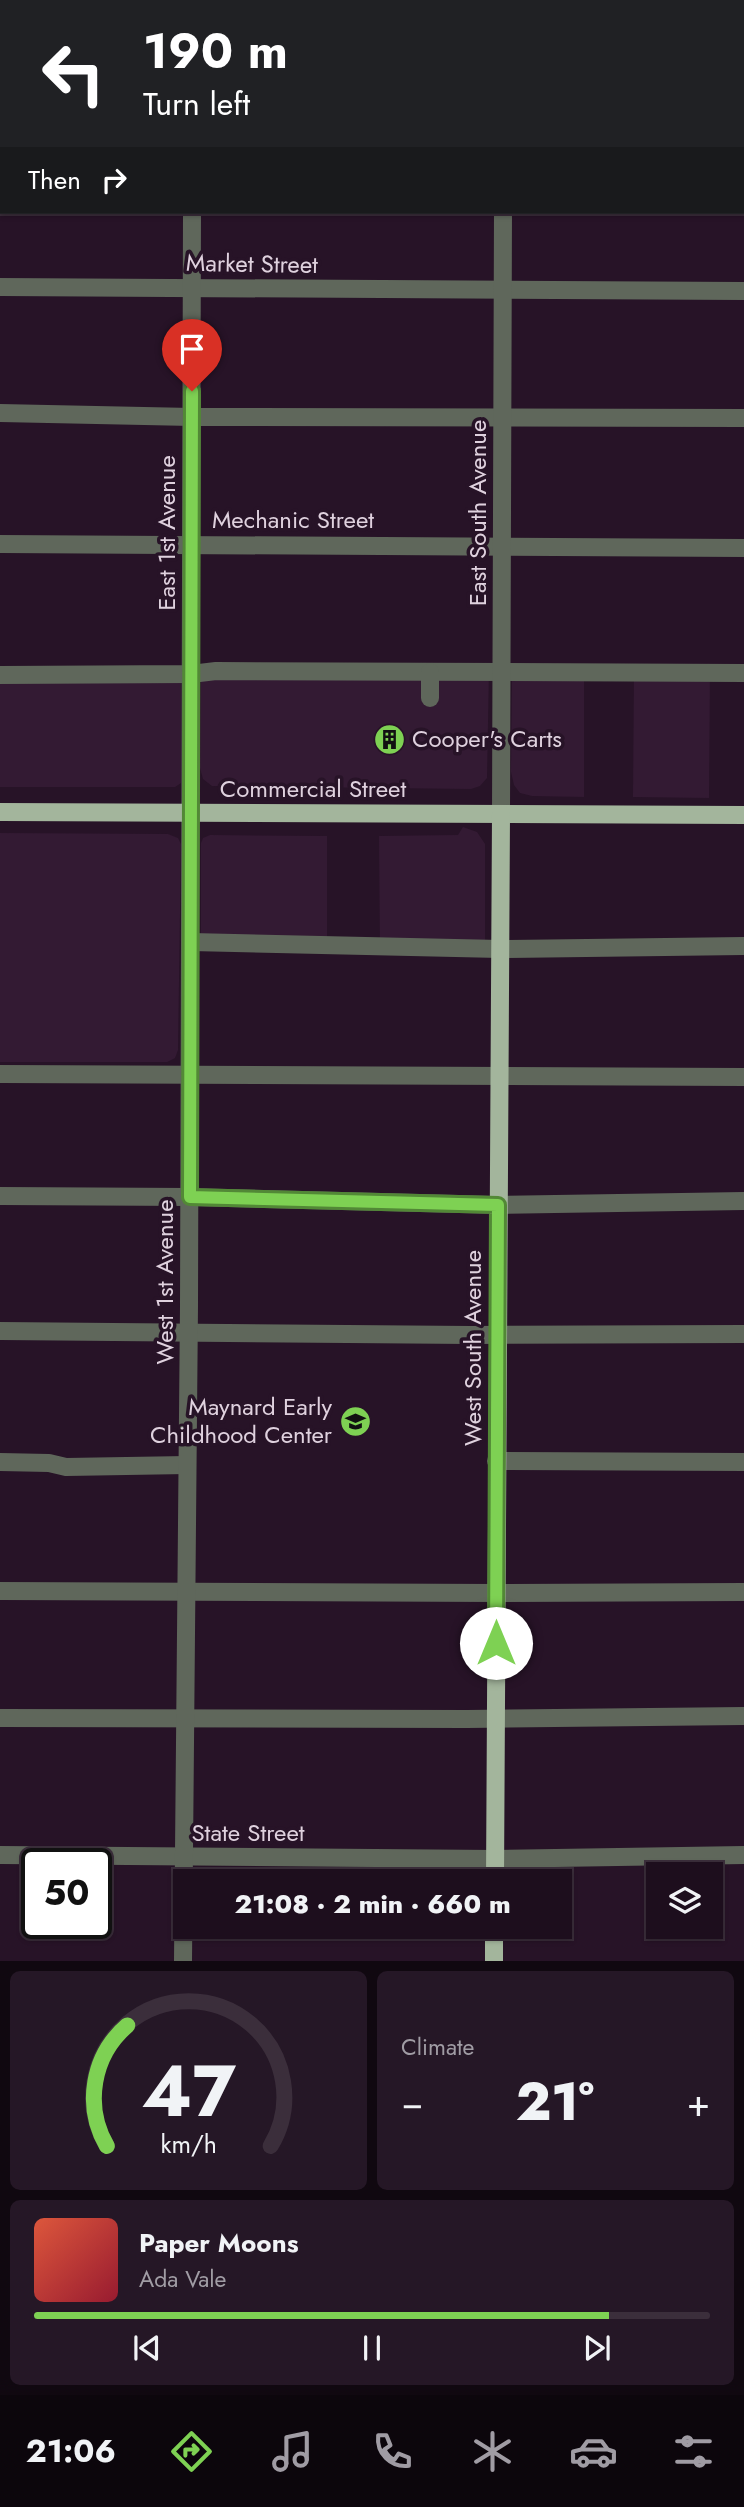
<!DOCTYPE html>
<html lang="en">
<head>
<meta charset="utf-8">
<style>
  body { margin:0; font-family:Jost,sans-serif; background:#251726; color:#f1f3f6; height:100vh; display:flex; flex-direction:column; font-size:26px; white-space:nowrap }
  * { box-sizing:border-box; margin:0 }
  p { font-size:23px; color:#a09ca4 }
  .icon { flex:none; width:38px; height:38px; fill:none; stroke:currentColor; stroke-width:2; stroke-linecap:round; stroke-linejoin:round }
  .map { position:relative; height:1961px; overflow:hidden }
  .sheet { display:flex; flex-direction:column; gap:10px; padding:10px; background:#100810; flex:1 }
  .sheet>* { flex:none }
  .top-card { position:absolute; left:0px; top:0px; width:746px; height:214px; box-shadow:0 2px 5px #0004,0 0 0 2px #3b2e3b; background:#202124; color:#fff; overflow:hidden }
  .fabs { position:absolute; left:646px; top:1862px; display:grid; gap:14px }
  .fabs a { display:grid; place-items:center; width:77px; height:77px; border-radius:0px; background:#1d0e1d; box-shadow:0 2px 5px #0004,0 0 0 2px #3b2e3b; font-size:35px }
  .speed { position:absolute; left:21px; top:1848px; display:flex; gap:14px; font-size:35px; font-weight:700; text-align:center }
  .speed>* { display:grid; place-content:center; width:91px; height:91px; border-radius:50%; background:#1d0e1d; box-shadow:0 2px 5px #0004,0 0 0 2px #3b2e3b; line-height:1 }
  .speed .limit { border:4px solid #111; border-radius:10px; background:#fff; color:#111 }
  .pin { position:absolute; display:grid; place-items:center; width:60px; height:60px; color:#fff; margin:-72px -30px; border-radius:50% 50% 50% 0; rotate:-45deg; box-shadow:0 0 7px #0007 }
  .pin .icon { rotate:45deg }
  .me { position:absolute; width:77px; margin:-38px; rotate:0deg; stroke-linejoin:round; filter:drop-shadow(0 0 5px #0008) }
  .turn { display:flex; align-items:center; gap:24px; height:147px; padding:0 28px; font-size:32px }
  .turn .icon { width:91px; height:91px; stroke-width:2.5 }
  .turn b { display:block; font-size:49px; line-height:60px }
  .then { display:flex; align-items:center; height:66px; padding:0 28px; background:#0003; gap:14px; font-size:26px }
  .big { font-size:52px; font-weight:800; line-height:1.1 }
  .sheet .tile { flex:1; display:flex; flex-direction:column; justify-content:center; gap:10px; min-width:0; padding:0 24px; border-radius:10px; background:#251726 }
  .sheet .dial { align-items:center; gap:0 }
  .dial svg { height:182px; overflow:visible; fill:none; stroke:#3b2e3b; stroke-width:7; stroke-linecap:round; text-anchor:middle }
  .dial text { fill:#f1f3f6; stroke:none }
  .song { display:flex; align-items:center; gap:21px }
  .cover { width:84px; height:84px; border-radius:10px; background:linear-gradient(135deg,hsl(10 70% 55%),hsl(350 70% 35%)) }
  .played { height:7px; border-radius:4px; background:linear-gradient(90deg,#7ed153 85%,#3b2e3b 85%) }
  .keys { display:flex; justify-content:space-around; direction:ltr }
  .heat { display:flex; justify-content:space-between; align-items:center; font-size:38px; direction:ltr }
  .sheet .tiles { flex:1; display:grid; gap:10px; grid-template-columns:1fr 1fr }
  .tile:last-child { grid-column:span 2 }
  .trip { position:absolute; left:173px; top:1869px; width:399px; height:70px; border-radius:0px; background:#1d0e1d; box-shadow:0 2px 5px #0004,0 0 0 2px #3b2e3b; font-weight:800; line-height:70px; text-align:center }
  .dock { display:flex; height:112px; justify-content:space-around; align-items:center; background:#0c060c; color:#a09ca4 }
  .dock .icon { width:49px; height:49px }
  .dock .current { color:#7ed153 }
  .dock b { font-size:32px; color:#f1f3f6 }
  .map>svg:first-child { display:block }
  .built { fill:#331a33 }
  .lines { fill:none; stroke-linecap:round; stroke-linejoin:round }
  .minor { stroke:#5f675b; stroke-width:18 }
  .major { stroke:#a3b59c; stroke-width:18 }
  .route-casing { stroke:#528836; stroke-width:18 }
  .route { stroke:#7ed153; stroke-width:12 }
  .labels { text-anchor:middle; stroke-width:7; stroke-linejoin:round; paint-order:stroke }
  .street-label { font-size:24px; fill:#dfd1de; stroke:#271327 }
  .poi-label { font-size:24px; fill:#dfd1de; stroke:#271327; text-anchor:start }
</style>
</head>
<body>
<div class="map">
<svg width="744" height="1961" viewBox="0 0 744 1961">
  <rect width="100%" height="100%" fill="#271327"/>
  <g class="built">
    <polygon points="0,667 181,668 181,783 175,787 0,787"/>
    <polygon points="201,668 489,669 487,778 480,786 471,789 212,786 203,779 200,768"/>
    <polygon points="512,669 584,669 584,797 532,796 520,793 514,785 511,772"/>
    <polygon points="634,669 710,670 709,798 633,797"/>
    <polygon points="463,827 477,832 485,844 485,955 380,954 379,836 458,835"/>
    <polygon points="0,833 168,834 178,838 181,844 178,1050 175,1058 167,1062 0,1062"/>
    <polygon points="210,835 327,836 327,953 201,950 201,843 203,838"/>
  </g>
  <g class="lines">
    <g class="minor">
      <polyline points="193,2 193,0"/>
      <polyline points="503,2 503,0"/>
      <polyline points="0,28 2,28"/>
      <polyline points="0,159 2,159"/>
      <polyline points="0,287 744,291"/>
      <polyline points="0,413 192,417 744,418"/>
      <polyline points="0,544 744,548"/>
      <polyline points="0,675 191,674 216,671 744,673"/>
      <polyline points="430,698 430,672"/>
      <polyline points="501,814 503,212"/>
      <polyline points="191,942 500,949 744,946"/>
      <polyline points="0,1074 744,1077"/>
      <polyline points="0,1196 190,1197 498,1205 744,1201"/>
      <polyline points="0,1331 471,1335 744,1334"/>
      <polyline points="496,1461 744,1462"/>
      <polyline points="0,1462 49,1463 66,1467 187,1465"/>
      <polyline points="0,1591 496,1593 744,1592"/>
      <polyline points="0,1718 467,1719 744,1716"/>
      <polyline points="0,1855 495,1859 744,1855"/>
      <polyline points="183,1961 189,1306 192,212"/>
    </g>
    <g class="major">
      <polyline points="0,812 744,815"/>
      <polyline points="495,1881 501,814"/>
      <polyline points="494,1961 494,1927"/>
    </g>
  </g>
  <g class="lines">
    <defs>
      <polyline id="route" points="192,391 190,1197 498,1205 496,1643"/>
    </defs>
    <use href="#route" class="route-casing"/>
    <use href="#route" class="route"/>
  </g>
  <defs>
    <symbol id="building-disc" viewBox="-11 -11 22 22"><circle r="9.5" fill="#7ed153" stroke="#271327"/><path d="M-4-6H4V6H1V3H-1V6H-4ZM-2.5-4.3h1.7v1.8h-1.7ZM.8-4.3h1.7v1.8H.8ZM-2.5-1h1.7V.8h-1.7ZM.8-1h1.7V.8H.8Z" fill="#111"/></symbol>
    <symbol id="school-disc" viewBox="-11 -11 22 22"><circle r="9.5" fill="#7ed153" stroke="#271327"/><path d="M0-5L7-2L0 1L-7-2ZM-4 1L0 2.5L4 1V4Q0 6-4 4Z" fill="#111"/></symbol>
  </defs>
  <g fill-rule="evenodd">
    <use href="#building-disc" x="372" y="722" width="35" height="35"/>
    <use href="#school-disc" x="338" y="1404" width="35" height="35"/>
  </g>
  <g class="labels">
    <g class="street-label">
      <text transform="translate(252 264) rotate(1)" y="8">Market Street</text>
      <text transform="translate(478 513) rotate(-90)" y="8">East South Avenue</text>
      <text x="293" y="528">Mechanic Street</text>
      <text transform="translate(167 533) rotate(-90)" y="8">East 1st Avenue</text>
      <text x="313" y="797">Commercial Street</text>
      <text transform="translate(165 1282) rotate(-90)" y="8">West 1st Avenue</text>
      <text transform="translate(473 1348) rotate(-90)" y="8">West South Avenue</text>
      <text x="248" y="1841">State Street</text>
    </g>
    <g class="poi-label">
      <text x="412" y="747">Cooper's Carts</text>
      <text x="332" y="1415" text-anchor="end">Maynard Early<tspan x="332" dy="28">Childhood Center</tspan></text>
    </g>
  </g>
</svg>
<div class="fabs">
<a><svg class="icon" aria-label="layers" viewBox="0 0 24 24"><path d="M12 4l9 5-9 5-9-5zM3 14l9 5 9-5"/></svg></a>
</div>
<div class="speed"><div class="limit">50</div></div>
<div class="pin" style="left:192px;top:391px;background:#d93025"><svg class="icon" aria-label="arrive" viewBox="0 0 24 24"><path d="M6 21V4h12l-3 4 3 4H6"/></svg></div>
<svg class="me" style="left:496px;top:1643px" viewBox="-20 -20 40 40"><circle r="19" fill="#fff"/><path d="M0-13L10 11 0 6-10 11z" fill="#7ed153"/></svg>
<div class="trip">21:08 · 2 min · 660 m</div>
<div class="top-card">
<div class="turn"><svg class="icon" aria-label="left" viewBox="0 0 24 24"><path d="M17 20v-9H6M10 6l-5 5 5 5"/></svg><div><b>190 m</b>Turn left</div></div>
<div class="then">Then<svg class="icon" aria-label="right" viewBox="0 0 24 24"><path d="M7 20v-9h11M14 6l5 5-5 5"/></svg></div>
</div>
</div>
<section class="sheet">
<div class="tiles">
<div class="tile dial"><svg viewBox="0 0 100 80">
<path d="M14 69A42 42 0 1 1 86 69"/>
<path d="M14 69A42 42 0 0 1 23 16" stroke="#7ed153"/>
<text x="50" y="56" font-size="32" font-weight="700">47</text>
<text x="50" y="72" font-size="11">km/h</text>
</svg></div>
<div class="tile"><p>Climate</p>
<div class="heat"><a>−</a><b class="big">21°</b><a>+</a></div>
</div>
<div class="tile">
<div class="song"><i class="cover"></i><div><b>Paper Moons</b><p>Ada Vale</p></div></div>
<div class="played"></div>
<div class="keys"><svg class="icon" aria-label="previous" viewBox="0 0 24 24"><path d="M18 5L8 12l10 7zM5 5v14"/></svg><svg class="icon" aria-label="pause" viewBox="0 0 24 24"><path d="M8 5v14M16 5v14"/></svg><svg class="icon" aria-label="next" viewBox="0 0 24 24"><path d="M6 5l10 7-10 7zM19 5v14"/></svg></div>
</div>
</div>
</section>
<nav class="dock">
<b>21:06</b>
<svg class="icon current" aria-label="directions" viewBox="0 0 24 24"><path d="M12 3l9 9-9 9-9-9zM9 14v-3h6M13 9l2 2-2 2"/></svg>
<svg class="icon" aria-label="music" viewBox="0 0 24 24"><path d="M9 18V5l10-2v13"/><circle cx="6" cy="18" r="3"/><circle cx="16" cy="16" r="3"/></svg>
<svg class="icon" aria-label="phone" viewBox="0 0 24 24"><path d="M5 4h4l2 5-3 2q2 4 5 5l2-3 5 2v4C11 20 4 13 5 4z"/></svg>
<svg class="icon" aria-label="climate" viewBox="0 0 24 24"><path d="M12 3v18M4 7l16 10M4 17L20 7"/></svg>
<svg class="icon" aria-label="car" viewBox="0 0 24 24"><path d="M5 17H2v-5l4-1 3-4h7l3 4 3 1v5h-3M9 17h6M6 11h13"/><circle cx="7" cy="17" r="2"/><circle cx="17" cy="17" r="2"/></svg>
<svg class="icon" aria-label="filters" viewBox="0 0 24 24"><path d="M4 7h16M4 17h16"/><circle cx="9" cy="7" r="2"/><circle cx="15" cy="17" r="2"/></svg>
</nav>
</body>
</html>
